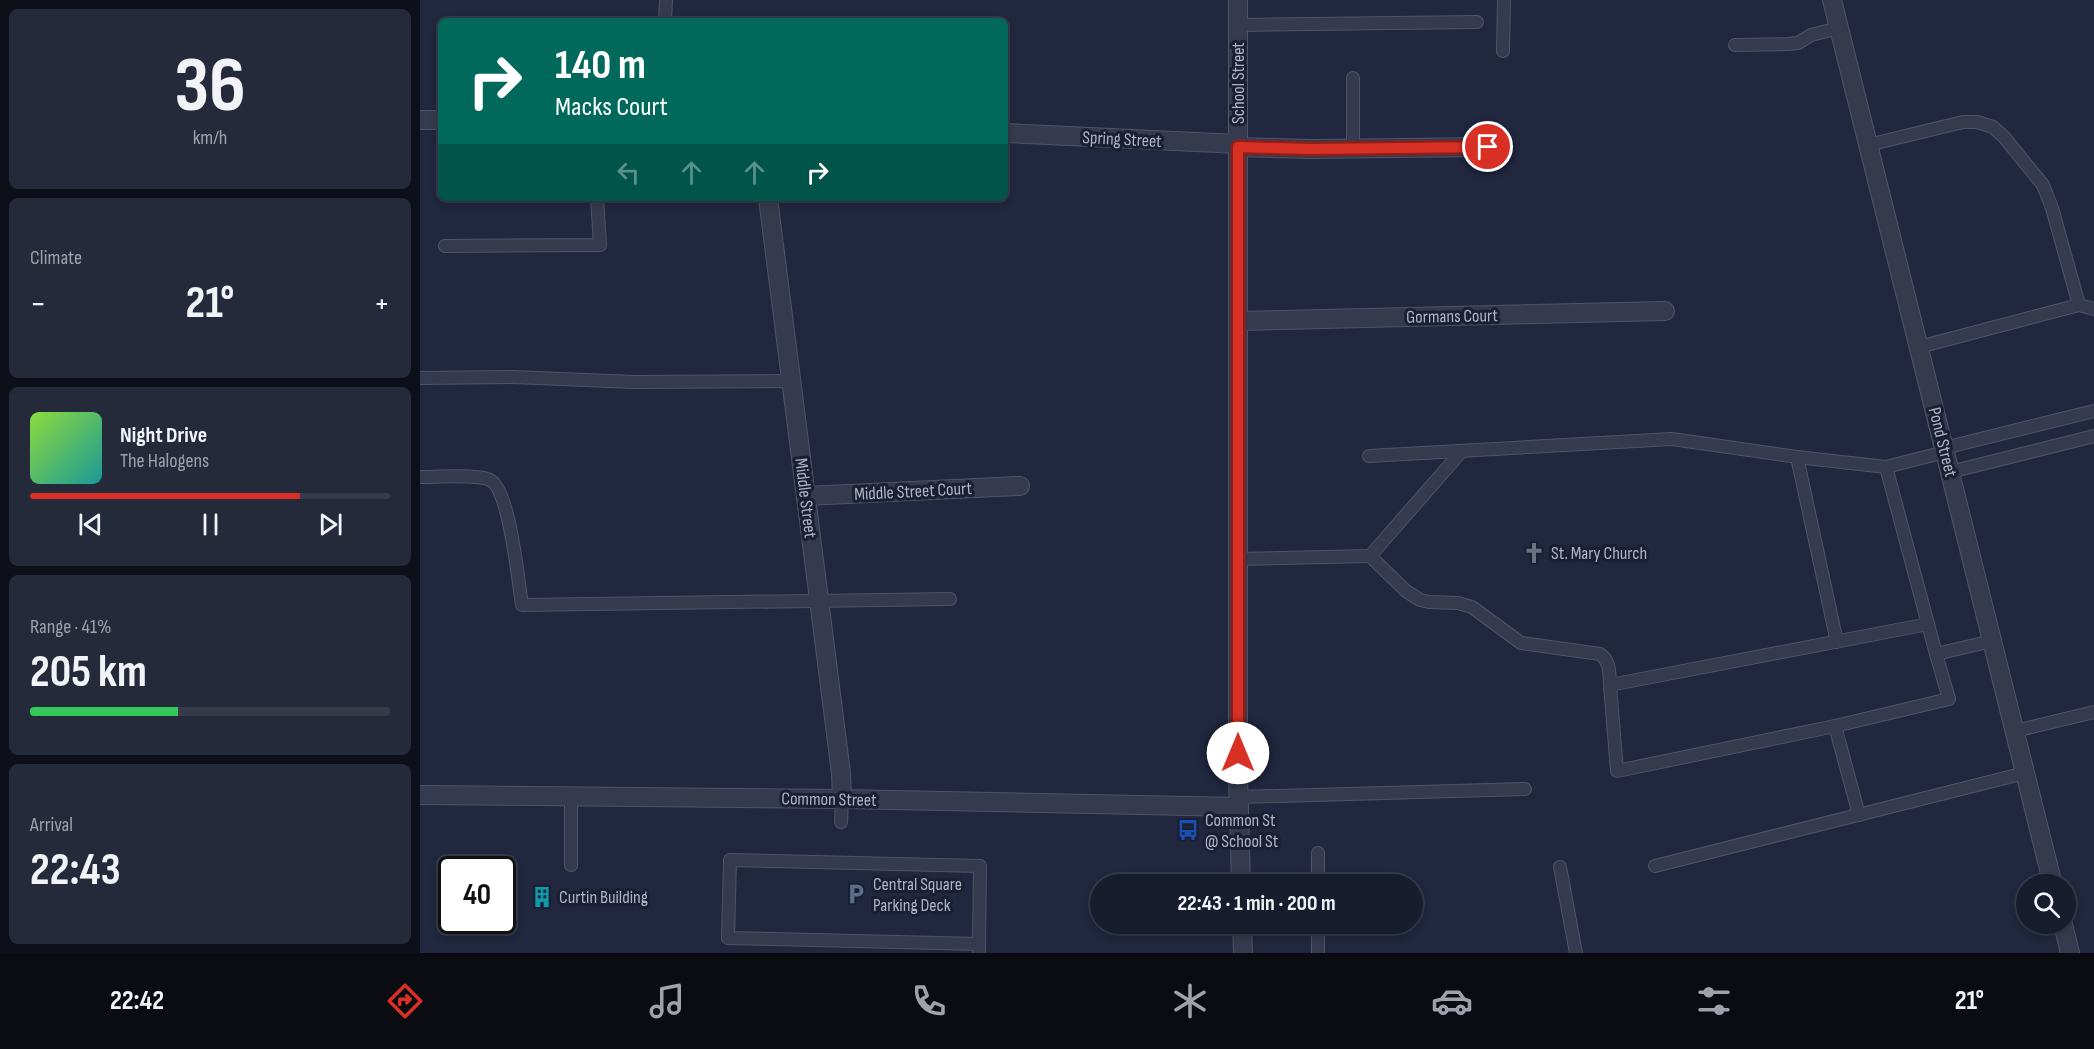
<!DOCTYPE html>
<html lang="en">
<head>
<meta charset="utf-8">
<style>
  body { margin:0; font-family:"Sofia Sans Condensed",sans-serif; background:#252a3a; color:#f1f3f6; height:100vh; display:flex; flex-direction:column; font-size:22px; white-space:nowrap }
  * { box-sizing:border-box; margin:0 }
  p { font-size:20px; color:#9fa2aa }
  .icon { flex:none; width:33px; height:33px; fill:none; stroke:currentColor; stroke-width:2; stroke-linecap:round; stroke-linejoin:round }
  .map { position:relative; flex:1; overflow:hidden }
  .details { display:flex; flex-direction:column; gap:9px; padding:9px; background:#0d1019; width:420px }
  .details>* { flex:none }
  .banner { position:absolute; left:18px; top:18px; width:570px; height:183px; border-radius:9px; box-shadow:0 3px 9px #0003,0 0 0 2px #363b4a; background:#00695c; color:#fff; overflow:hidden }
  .controls { position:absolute; left:1596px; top:874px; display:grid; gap:12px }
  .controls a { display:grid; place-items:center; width:60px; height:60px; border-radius:50%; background:#181d2e; box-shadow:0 3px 9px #0003,0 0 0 2px #363b4a; font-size:30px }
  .speed { position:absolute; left:18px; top:856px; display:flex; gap:12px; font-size:30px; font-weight:700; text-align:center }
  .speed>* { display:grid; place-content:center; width:78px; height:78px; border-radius:50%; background:#181d2e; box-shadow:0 3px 9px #0003,0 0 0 2px #363b4a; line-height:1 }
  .speed .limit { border:3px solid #111; border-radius:9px; background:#fff; color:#111 }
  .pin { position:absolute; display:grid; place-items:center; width:51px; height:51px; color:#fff; margin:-26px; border:3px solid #fff; border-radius:50%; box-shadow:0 2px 6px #0007 }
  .me { position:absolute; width:66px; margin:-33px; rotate:0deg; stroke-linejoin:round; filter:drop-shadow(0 0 4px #0008) }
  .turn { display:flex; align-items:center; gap:21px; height:126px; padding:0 18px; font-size:27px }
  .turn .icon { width:78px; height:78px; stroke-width:2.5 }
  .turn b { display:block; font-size:42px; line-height:51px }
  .lanes { display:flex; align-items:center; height:57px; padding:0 18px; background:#0003; justify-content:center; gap:30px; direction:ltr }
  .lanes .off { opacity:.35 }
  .big { font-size:45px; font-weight:700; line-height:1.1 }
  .details .card { flex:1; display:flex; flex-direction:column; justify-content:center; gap:9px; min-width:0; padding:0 21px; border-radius:9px; background:#252a3a }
  .details .dial { align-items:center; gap:0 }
  .dial b { font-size:78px; line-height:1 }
  .song { display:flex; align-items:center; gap:18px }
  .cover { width:72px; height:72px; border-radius:9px; background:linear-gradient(135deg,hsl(90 70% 55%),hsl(180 70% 35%)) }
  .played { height:6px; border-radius:3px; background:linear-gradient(90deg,#d93025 75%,#363b4a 75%) }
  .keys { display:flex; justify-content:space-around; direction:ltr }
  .heat { display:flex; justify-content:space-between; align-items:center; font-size:33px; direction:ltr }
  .charge { height:9px; border-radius:4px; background:linear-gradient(90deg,#34c759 41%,#363b4a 0) }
  .trip { position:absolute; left:670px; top:874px; width:333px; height:60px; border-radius:30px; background:#181d2e; box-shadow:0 3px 9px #0003,0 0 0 2px #363b4a; font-weight:700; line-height:60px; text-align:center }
  .tabs { display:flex; height:96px; justify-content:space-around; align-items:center; background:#0a0c12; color:#9fa2aa }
  .tabs .icon { width:42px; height:42px }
  .tabs .current { color:#d93025 }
  .tabs b { font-size:27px; color:#f1f3f6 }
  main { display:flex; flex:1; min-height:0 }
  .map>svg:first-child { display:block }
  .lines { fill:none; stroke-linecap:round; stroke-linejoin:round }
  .service-casing { stroke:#505469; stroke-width:14 }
  .minor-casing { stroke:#505469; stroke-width:20 }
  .tertiary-casing { stroke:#505469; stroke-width:20 }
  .service { stroke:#353a4e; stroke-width:12 }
  .minor { stroke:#353a4e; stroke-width:18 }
  .tertiary { stroke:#353a4e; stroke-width:18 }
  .route-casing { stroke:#8d1f18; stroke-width:15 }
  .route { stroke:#d93025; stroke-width:10 }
  .labels { text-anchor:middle; stroke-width:6; stroke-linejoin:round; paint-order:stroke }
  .street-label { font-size:18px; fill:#b0b4c9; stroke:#1a1f33 }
  .poi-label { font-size:18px; fill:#b0b4c9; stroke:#1a1f33; text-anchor:start }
</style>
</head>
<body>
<main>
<section class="details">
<div class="card dial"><b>36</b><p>km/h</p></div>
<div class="card"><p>Climate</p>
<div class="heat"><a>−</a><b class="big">21°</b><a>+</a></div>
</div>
<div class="card">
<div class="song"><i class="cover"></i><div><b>Night Drive</b><p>The Halogens</p></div></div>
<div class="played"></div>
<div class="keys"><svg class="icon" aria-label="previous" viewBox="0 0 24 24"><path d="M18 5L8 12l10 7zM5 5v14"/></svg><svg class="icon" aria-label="pause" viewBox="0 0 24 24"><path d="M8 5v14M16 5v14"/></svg><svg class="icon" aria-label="next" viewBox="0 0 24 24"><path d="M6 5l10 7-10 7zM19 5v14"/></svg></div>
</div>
<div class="card"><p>Range · 41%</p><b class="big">205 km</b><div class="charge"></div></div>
<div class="card"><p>Arrival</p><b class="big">22:43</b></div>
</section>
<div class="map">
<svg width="1674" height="953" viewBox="0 0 1674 953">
  <rect width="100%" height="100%" fill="#20273e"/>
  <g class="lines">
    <defs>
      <g id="service">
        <polyline points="245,21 246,0"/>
        <polyline points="818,25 1057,22"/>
        <polyline points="1315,45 1368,44 1378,43 1391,35 1419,28"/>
        <polyline points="1083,51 1084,0"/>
        <polyline points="933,78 933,148"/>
        <polyline points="1448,145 1543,122 1557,122 1573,127 1584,137 1623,185 1632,208 1659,305"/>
        <polyline points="25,246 180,245 177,198"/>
        <polyline points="1499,347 1659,305 1674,309"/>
        <polyline points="0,378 93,377 214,382 371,381"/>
        <polyline points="1524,448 1674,411"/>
        <polyline points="949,456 1252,439 1377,457 1466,467 1525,452"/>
        <polyline points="1377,457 1417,642"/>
        <polyline points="1466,467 1516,654 1572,641"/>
        <polyline points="1530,472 1674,436"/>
        <path d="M0,477C16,477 56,474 70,480C90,490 98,581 102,605L530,599"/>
        <path d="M950,556L986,591L1000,600L1009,602L1038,603L1052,607L1101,643L1180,654C1191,662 1189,673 1190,685"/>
        <polyline points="818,559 950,556 1041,452"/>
        <polyline points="1415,726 1197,771 1190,685 1508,624"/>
        <polyline points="1595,731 1674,712"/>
        <polyline points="819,797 1105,789"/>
        <polyline points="1439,815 1415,726 1529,699 1516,654"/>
        <polyline points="421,822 422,799"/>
        <polyline points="898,853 898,885"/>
        <polyline points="151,865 151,796"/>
        <polyline points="1235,866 1605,773"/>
        <polyline points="1140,867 1156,953"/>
        <polyline points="898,924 898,953"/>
        <polyline points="559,953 559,944 560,866 310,860 308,938 559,944"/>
      </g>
      <g id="minor">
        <polyline points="1412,0 1633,885"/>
        <polyline points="0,120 21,120"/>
        <polyline points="585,133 818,144"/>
        <polyline points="818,147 891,149 1068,147"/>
        <polyline points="348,198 421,773 422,799"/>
        <polyline points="818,321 1245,311"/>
        <polyline points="386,496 600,486"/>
        <polyline points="1643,924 1650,953"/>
      </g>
      <g id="tertiary">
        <polyline points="818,0 818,777 821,885"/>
        <polyline points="0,795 422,799 819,807"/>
        <polyline points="822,924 823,953"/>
      </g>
    </defs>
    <use href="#service" class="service-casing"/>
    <use href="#minor" class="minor-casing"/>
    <use href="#tertiary" class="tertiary-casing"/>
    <use href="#service" class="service"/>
    <use href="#minor" class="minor"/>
    <use href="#tertiary" class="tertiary"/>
  </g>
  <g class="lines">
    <defs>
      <polyline id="route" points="818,753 818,147 891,149 1068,147"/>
    </defs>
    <use href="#route" class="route-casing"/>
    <use href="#route" class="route"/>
  </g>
  <defs>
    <symbol id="church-bare" viewBox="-9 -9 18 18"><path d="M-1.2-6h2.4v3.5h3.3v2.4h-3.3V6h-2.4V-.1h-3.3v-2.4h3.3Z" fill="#6b7280" stroke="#1a1f33" stroke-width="2.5" paint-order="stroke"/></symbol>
    <symbol id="bus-bare" viewBox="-9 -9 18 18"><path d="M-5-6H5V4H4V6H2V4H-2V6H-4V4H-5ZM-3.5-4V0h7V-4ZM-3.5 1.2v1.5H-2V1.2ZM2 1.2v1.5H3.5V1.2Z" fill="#1a4fb4" stroke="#1a1f33" stroke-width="2.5" paint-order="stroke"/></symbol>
    <symbol id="parking-bare" viewBox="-9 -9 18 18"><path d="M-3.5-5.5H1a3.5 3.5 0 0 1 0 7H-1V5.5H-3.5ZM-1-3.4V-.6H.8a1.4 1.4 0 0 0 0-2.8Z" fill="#5c6f8a" stroke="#1a1f33" stroke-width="2.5" paint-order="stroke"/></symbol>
    <symbol id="building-bare" viewBox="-9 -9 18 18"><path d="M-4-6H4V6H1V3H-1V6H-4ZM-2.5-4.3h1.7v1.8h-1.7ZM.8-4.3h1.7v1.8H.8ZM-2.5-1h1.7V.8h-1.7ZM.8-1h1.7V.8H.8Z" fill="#0f9aa8" stroke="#1a1f33" stroke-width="2.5" paint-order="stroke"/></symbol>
  </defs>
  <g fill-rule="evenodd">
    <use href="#church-bare" x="1099" y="538" width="30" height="30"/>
    <use href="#bus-bare" x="753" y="815" width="30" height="30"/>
    <use href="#parking-bare" x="421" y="879" width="30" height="30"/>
    <use href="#building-bare" x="107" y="882" width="30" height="30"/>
  </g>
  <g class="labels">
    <g class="street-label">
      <text transform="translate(818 83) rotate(-90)" y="6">School Street</text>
      <text transform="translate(702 139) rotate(3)" y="6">Spring Street</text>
      <text transform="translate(1032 316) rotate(-1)" y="6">Gormans Court</text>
      <text transform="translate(1523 442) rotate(76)" y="6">Pond Street</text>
      <text transform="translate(493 491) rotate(-3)" y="6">Middle Street Court</text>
      <text transform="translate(386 498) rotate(83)" y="6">Middle Street</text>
      <text transform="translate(409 799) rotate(1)" y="6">Common Street</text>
    </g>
    <g class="poi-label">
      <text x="1131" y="559">St. Mary Church</text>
      <text x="785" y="826">Common St<tspan x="785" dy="21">@ School St</tspan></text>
      <text x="453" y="890">Central Square<tspan x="453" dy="21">Parking Deck</tspan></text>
      <text x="139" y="903">Curtin Building</text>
    </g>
  </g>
</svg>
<div class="controls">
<a><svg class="icon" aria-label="search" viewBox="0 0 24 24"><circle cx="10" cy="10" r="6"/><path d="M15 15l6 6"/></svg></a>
</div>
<div class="speed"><div class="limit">40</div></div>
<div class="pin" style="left:1068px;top:147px;background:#d93025"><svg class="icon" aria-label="arrive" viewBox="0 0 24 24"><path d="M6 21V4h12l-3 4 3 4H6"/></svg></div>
<svg class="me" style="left:818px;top:753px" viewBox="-20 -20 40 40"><circle r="19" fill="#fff"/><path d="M0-13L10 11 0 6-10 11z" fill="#d93025"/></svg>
<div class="trip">22:43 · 1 min · 200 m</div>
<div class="banner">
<div class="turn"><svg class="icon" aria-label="right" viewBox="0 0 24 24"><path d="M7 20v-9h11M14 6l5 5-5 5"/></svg><div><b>140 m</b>Macks Court</div></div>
<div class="lanes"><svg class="icon off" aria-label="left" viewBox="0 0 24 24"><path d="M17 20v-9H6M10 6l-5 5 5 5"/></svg><svg class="icon off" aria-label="ahead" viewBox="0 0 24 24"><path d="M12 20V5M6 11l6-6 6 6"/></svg><svg class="icon off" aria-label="ahead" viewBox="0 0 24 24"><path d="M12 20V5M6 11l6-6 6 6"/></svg><svg class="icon" aria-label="right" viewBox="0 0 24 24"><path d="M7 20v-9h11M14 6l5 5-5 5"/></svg></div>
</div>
</div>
</main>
<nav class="tabs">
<b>22:42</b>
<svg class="icon current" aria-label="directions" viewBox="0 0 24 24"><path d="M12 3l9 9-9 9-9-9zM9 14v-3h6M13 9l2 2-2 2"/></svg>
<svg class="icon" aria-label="music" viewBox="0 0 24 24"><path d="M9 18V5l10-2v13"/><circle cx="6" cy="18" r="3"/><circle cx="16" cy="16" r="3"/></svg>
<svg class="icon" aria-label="phone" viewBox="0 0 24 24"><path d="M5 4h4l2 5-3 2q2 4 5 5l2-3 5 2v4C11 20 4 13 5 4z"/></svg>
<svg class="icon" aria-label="climate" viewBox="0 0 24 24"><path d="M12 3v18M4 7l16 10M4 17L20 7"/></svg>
<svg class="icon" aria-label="car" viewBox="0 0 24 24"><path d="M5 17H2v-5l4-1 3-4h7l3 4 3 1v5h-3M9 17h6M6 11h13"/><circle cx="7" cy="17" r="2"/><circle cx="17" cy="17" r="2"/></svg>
<svg class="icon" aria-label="filters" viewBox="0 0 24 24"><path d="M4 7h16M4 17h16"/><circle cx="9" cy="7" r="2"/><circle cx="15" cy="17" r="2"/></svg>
<b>21°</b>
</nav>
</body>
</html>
